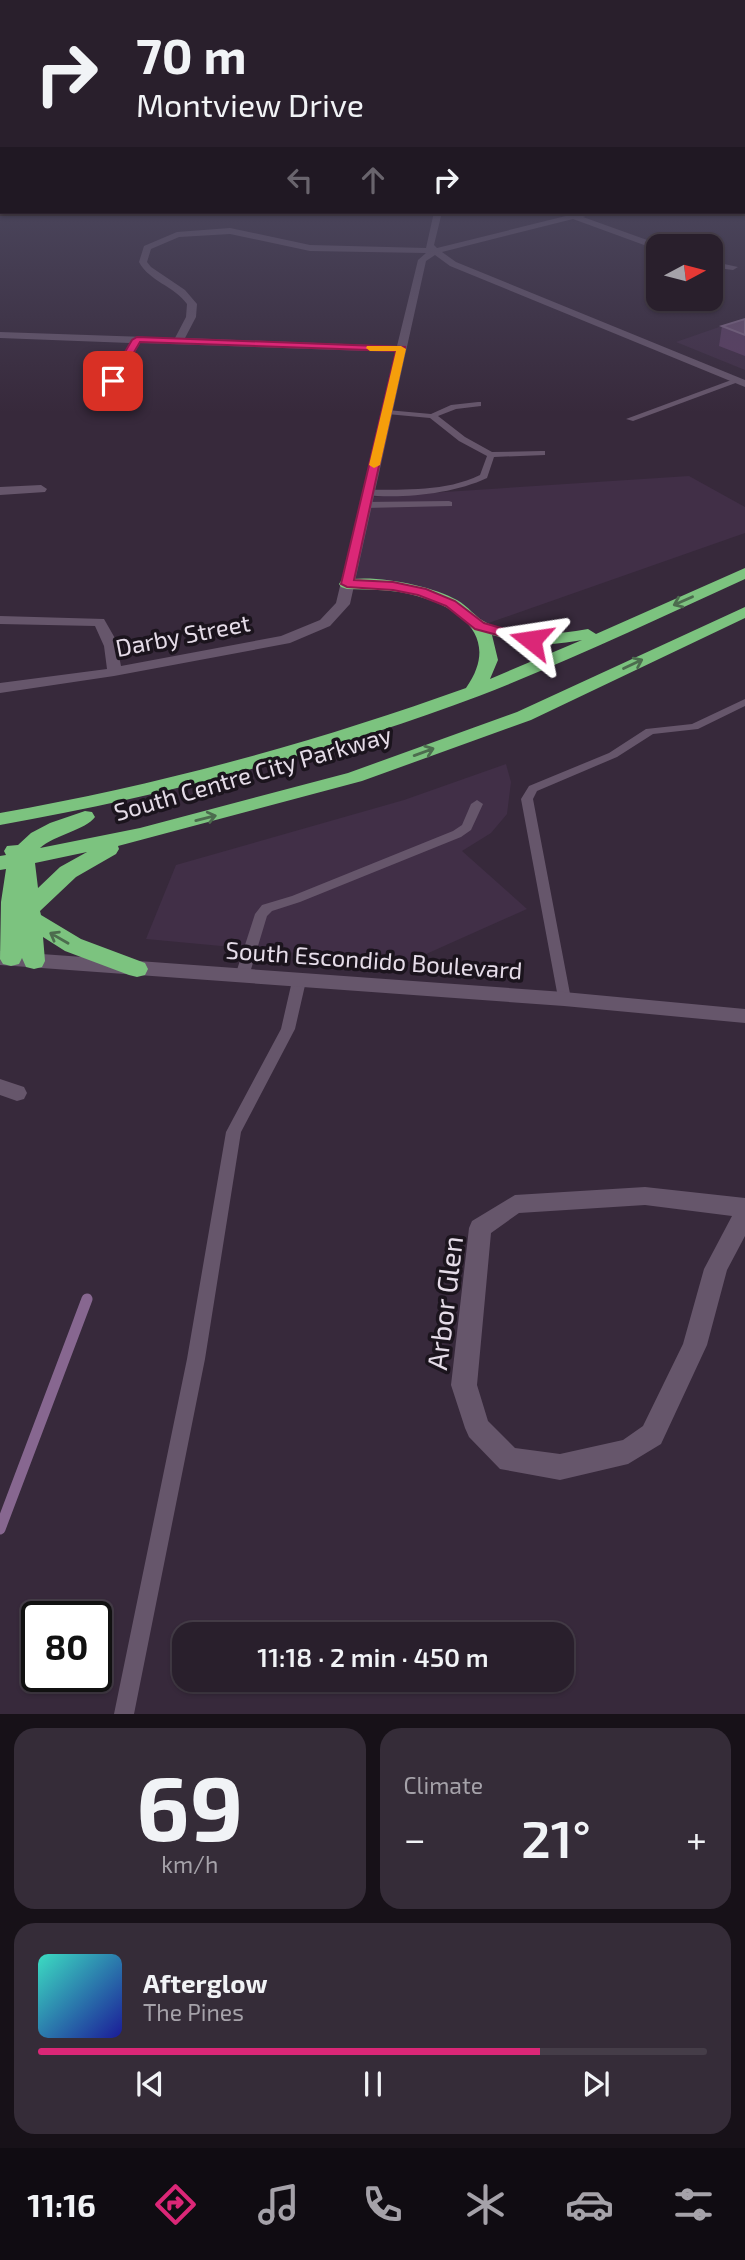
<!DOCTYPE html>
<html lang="en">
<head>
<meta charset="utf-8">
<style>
  body { margin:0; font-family:"Exo 2",sans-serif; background:#352c38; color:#f1f3f6; height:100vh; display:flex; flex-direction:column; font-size:26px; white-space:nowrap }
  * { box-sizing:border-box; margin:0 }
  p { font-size:23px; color:#a5a2a9 }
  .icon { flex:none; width:38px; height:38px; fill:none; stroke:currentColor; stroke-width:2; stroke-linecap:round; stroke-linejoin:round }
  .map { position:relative; height:1714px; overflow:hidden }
  .sheet { display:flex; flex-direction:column; gap:14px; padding:14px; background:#171118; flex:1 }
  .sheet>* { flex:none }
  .top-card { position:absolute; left:0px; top:0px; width:746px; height:214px; box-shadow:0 2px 5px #0004,0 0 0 2px #453d48; background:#291f2c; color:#f1f3f6; overflow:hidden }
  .needle { width:46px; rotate:83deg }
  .buttons { position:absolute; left:646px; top:234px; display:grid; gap:14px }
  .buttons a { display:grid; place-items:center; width:77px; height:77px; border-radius:14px; background:#291f2c; box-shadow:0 2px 5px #0004,0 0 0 2px #453d48; font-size:35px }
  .speed { position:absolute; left:21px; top:1601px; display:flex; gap:14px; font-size:35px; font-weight:700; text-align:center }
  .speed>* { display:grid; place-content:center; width:91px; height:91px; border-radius:50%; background:#291f2c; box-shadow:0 2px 5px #0004,0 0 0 2px #453d48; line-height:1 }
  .speed .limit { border:4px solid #111; border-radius:10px; background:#fff; color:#111 }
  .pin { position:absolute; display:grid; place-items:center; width:60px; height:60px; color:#fff; margin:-30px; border-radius:14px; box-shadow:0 4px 10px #0006 }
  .me { position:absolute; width:77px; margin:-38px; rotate:285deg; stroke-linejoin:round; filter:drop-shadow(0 0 5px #0008) }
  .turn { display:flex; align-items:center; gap:24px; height:147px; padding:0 21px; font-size:32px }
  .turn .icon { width:91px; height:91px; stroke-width:2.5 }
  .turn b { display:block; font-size:49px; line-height:60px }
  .lanes { display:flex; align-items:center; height:66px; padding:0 21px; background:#0003; justify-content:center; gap:35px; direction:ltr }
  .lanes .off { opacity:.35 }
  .big { font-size:52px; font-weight:600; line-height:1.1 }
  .sheet .card { flex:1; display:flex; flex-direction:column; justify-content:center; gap:10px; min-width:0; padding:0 24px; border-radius:21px; background:#352c38 }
  .sheet .dial { align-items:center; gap:0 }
  .dial b { font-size:91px; line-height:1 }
  .song { display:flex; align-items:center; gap:21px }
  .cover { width:84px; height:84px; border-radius:10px; background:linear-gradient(135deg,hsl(170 70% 55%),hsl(240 70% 35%)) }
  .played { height:7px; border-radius:4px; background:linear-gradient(90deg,#db2777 75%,#453d48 75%) }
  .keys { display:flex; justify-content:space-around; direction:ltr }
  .heat { display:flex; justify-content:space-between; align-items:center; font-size:38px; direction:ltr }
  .sheet .tiles { flex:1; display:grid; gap:14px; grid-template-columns:1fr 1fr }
  .card:last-child { grid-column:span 2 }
  .trip { position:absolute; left:172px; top:1622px; width:402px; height:70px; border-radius:21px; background:#291f2c; box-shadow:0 2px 5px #0004,0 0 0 2px #453d48; font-weight:600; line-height:70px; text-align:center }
  .tab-bar { display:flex; height:112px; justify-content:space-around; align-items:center; background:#100c12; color:#a5a2a9 }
  .tab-bar .icon { width:49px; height:49px }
  .tab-bar .selected { color:#db2777 }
  .tab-bar b { font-size:32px; color:#f1f3f6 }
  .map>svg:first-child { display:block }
  .built { fill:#412f47 }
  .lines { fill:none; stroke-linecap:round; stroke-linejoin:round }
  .stream { stroke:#876790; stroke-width:11 }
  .lane { fill:#66566b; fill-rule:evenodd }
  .street { fill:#66566b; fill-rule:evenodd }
  .secondary { fill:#66566b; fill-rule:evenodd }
  .highway { fill:#7cc37f; fill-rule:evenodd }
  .wall { fill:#5b3f63 }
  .building { fill:#6a5071; stroke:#7d6684; stroke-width:2 }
  .oneway { stroke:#4c6c4e }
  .route { fill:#db2777; stroke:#8e194d; stroke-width:2 }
  .slow { fill:#f59e0b }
  .labels { text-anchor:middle; stroke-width:7; stroke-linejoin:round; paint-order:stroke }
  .street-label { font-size:24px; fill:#e5dce8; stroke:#1b141d }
  .near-street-label { font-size:28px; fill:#e5dce8; stroke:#1b141d }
</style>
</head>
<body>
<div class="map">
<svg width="745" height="1714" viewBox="0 0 745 1714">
  <rect width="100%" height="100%" fill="#37293b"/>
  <g class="built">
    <polygon points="745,318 745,370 676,342"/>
    <polygon points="689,476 745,507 745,533 480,626 434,596 347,584 367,497"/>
    <polygon points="506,764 511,782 507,814 491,833 462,851 527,909 406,963 146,939 176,865 404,800"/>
  </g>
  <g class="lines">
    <polyline class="stream" points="0,1529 87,1299"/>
    <g class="lane">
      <polygon points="734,379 741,381 633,421 626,419"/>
      <path d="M478,402H481V406L456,409L438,416L465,437L492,452L542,451H545V455L494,457L487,478C453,494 402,499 365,495L364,493L368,490C406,489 445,492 480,475L487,456L459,441L430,418L387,414L383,412L387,410L431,414L451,405Z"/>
      <polygon points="449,501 452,502 452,506 365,508 361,505 365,502"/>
      <polygon points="745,699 745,706 698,729 653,734 617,757 537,791 533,799 571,999 569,1003 559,1003 521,799 529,786 609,753 646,729 692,724"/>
      <polygon points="477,800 483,804 471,830 461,837 300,902 272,911 267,916 249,976 247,979 237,979 235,976 255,914 262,905 292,896 453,831 462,825 471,804"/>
      <polygon points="299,976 304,978 306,981 295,1029 241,1132 205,1359 134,1714 114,1714 187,1359 226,1132 281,1029 292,981 294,978"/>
    </g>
    <g class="street">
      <rect x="744" y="174" width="1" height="4"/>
      <rect x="0" y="191" width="2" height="4"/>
      <rect x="744" y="201" width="1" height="4"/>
      <polygon points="0,207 4,212 0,213"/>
      <path d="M434,212H442L434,245L437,248L582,212H595L583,217L661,245L658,250L655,249L573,219L442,252L456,262L745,380V387L450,266L435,255L426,261L350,604L330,626L290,643L114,676L0,693V683L107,669L104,646L95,626L0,624V616L104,619L116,640L121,666L281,636L320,620L336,603L396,352L140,343L115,388L120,403L115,406L110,403L105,388L130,343L0,338V332L175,338L186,317L187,304C174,286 149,281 139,262L144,246L177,232L230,228L310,245L426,248ZM230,234L310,251L426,253L418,260L397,346L185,338L196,317L197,304L185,290L151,267L147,262L151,249L179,237Z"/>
      <polygon points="710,261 738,267 733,270 710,267"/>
      <polygon points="41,485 47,489 45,492 0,495 0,487"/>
      <polygon points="0,1079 24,1087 27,1093 24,1099 17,1101 0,1095"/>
      <path d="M645,1187L745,1198V1236L727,1270L707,1345L661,1444L628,1464L560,1480L500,1469L469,1437L465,1428L451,1385L469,1228L472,1221L515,1195ZM645,1205L732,1216L704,1269L683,1344L643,1426L623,1440L560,1454L515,1448L488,1421L477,1385L491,1233L519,1213Z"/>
    </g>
    <polygon class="secondary" points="0,951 564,992 745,1009 745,1023 564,1006 0,965"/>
    <g class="highway">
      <path d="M745,568V579C657,619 569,661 479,696C324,754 163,796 0,825V813C159,785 313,743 466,688C500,640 464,609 417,596C394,589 370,590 347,589L341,587L339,584L341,581C370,573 431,585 457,600C468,606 476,618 487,623C521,638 553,635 588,629L596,634ZM492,635C530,645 543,647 582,640L490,679L498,660Z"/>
      <path d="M745,607V618L531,720L362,781L118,846L119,849L116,854L76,877L40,911L41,915L81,939L145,963L148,969L145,975L137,977L129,975L65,951L43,937L45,961L42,967L34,969L26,967L22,958L19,964L11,966L3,964L0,959L1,902L6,869L0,870V856L6,855L4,851L7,846L18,845L31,833L50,823L85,811L92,812L95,817C86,830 54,835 40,848L140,828L348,773L517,712ZM87,852L60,867L38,888L35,863Z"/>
    </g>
  </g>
  <polygon class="wall" points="745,319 745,356 719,346 722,326"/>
  <polygon class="building" points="745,319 745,335 722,326"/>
  <defs><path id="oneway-shaft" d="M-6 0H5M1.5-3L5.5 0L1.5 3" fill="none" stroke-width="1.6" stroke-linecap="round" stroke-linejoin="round" transform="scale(1.75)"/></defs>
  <g class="oneway">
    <use href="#oneway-shaft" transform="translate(683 601) rotate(156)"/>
    <use href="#oneway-shaft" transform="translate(633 664) rotate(-25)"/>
    <use href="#oneway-shaft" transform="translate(424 752) rotate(-20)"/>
    <use href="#oneway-shaft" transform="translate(206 818) rotate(-14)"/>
    <use href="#oneway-shaft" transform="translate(59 938) rotate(-150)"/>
  </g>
  <linearGradient id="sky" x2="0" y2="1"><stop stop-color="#1e1720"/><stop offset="0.42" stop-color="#4d4960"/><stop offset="1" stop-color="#4d4960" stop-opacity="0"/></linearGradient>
  <rect width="745" height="413" fill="url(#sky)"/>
  <polygon class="route" points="137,337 405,347 354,580 393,582 426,589 455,601 484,623 535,638 535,643 531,644 475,629 446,606 418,595 393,590 347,587 341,584 396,351 140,342 116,383 109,383 108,381 132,340"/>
  <polygon class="slow" points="367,346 401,346 406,349 380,465 374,468 369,465 396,351 370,351 366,348"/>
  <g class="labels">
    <g class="street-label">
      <text transform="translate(183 636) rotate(-11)" y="8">Darby Street</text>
      <text transform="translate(253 774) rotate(-16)" y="8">South Centre City Parkway</text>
      <text transform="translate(374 961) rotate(4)" y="8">South Escondido Boulevard</text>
    </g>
    <g class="near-street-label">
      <text transform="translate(445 1303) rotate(-83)" y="10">Arbor Glen</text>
    </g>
  </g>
</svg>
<div class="buttons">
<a><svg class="needle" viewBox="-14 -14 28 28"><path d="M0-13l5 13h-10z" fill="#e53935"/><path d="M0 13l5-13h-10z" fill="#a5a2a9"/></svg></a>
</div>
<div class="speed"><div class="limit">80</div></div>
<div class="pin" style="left:113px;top:381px;background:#d93025"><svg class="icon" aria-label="arrive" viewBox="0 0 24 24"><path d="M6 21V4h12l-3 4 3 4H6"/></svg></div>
<svg class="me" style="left:531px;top:640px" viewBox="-20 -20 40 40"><path d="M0-17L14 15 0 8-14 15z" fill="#db2777" stroke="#fff" stroke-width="4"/></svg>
<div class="trip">11:18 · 2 min · 450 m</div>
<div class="top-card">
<div class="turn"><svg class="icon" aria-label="right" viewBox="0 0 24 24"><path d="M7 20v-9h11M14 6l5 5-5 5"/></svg><div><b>70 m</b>Montview Drive</div></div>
<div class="lanes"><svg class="icon off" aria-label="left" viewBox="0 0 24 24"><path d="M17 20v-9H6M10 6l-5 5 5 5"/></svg><svg class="icon off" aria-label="ahead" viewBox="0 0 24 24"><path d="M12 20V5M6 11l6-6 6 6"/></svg><svg class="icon" aria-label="right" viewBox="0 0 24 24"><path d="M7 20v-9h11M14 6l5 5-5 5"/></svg></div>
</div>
</div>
<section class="sheet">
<div class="tiles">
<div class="card dial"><b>69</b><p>km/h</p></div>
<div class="card"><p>Climate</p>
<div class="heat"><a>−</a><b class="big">21°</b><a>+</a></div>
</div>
<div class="card">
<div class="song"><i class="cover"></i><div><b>Afterglow</b><p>The Pines</p></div></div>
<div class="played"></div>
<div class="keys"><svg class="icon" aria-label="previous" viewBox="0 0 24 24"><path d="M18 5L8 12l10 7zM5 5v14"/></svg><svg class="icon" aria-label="pause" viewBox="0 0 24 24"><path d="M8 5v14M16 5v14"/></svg><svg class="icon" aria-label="next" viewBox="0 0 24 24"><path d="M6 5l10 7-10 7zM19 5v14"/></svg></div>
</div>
</div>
</section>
<nav class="tab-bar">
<b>11:16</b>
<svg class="icon selected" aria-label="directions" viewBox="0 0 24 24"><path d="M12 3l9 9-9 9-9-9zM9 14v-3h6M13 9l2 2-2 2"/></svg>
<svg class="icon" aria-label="music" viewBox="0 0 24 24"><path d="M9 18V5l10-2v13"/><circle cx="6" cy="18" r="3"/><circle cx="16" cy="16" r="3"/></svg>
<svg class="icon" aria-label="phone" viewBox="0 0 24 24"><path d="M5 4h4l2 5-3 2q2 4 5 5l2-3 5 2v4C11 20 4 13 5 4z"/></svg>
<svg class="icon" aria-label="climate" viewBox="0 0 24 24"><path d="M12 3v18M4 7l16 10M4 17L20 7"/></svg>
<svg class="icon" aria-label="car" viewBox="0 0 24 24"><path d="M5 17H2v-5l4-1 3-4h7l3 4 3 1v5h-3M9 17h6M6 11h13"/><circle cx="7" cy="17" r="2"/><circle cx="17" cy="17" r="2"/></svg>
<svg class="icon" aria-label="filters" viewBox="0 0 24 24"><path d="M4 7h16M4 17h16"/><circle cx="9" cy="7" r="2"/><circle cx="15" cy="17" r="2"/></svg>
</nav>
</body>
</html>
